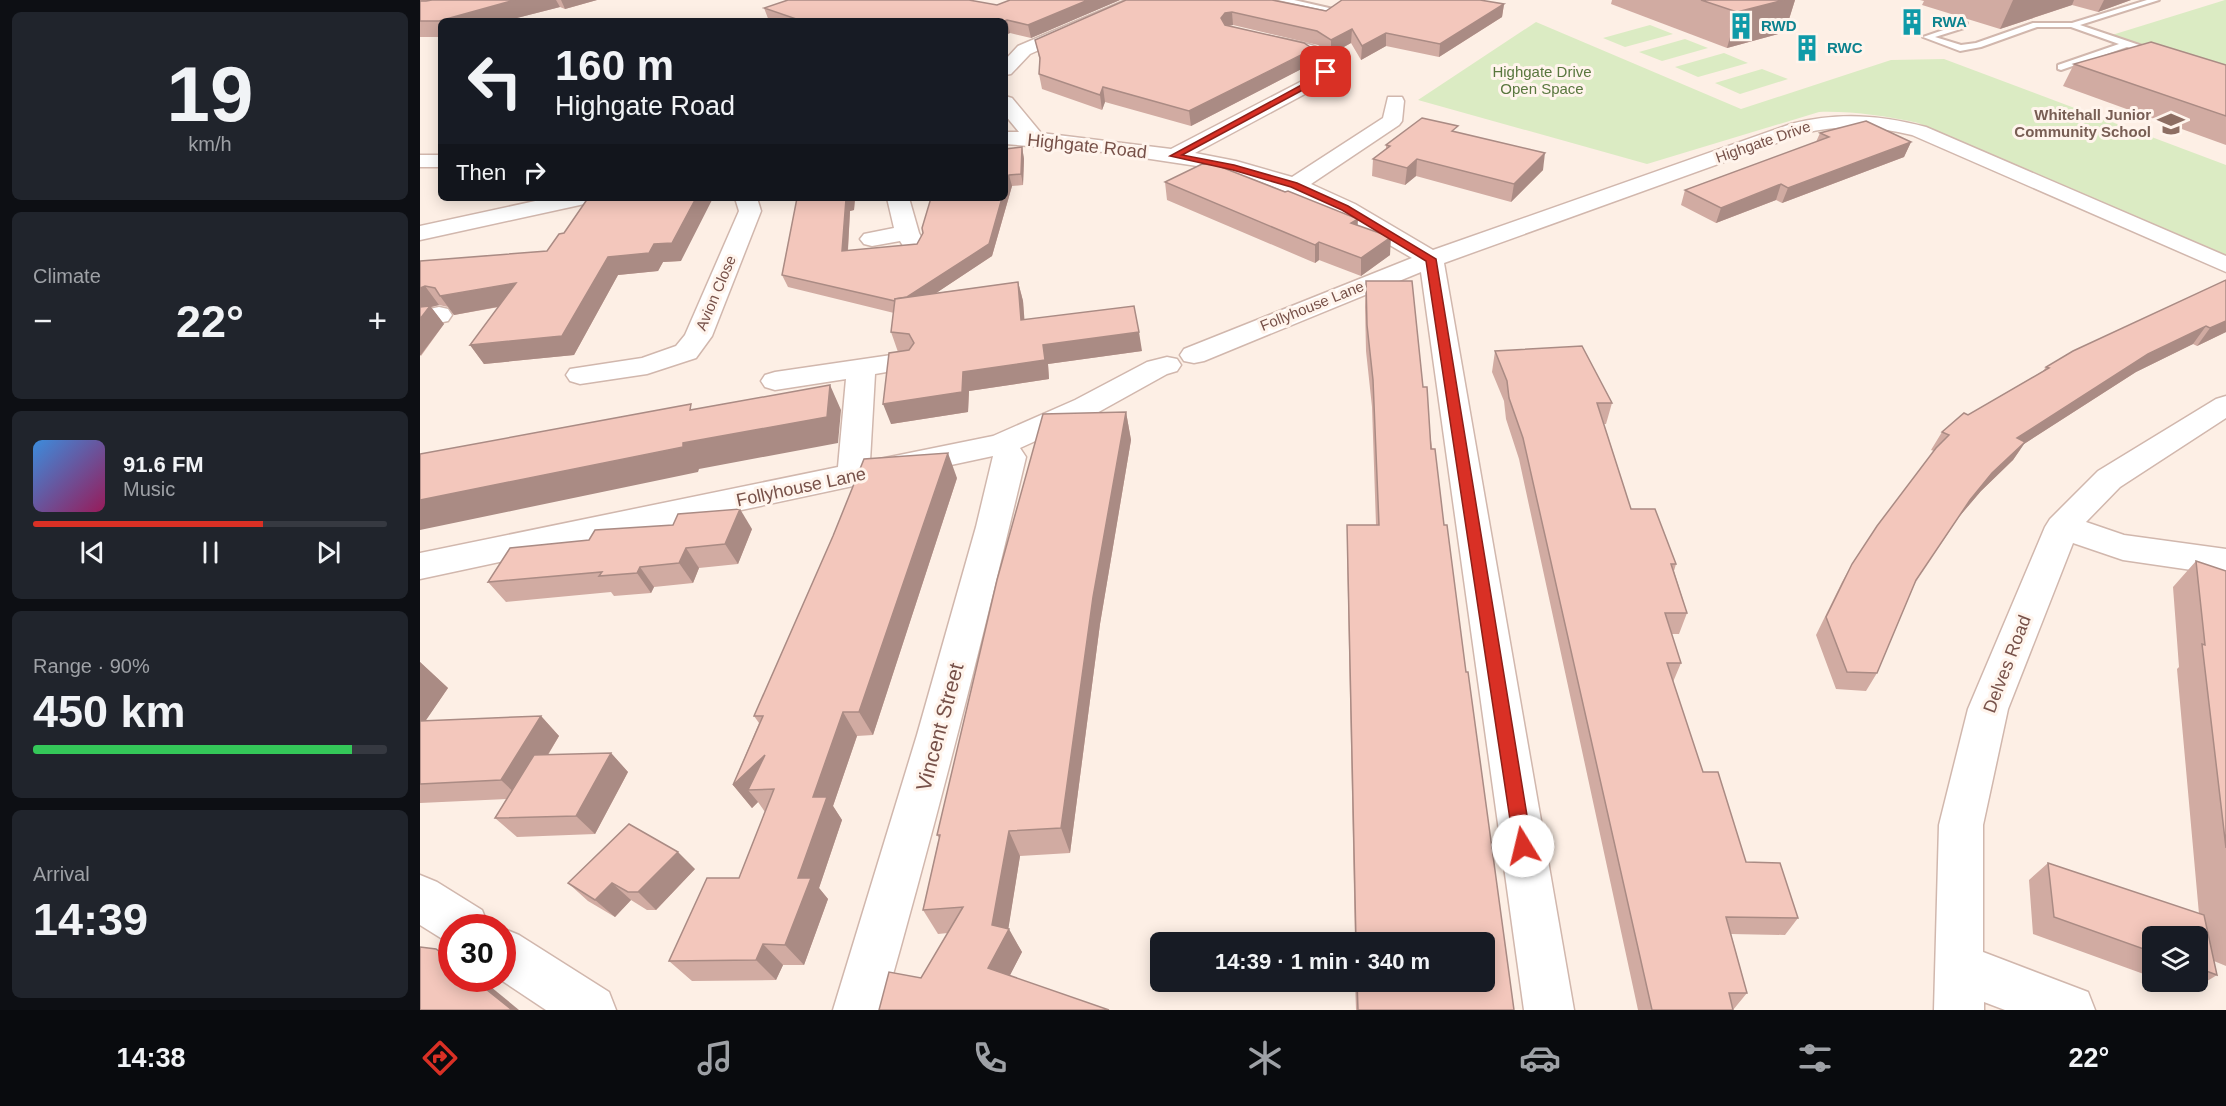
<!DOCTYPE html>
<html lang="en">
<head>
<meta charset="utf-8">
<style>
  body { margin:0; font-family:Helvetica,sans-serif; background:#20242c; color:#f1f3f6; height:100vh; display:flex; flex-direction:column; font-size:22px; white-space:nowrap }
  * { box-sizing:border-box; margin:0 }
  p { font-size:20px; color:#9ea1a6 }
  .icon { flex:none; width:33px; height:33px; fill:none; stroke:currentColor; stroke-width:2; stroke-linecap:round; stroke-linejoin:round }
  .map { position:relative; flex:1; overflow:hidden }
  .panel { display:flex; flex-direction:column; gap:12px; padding:12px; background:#0d0f14; width:420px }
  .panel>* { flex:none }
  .banner { position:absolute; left:18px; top:18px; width:570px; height:183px; border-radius:9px; box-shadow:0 3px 15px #0003; background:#171b24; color:#f1f3f6; overflow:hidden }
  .tools { position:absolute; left:1722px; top:926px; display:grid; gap:12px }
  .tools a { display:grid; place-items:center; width:66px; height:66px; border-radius:9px; background:#171b24; box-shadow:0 3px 15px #0003; font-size:30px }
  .speed { position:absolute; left:18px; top:914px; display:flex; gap:12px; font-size:30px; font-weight:700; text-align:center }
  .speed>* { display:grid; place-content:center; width:78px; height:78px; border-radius:50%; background:#171b24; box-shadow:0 3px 15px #0003; line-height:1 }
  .speed .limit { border:9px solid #d22; background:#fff; color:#111 }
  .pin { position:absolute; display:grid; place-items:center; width:51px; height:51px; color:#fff; margin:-26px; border-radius:12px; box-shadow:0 3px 9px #0006 }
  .me { position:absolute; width:66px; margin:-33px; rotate:351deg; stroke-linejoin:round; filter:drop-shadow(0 0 4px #0008) }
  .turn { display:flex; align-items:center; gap:21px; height:126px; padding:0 18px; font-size:27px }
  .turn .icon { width:78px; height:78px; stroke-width:2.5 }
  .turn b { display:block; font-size:42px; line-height:51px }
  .then { display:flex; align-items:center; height:57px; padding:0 18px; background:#0003; gap:12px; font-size:22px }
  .big { font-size:45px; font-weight:700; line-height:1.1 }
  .panel .widget { flex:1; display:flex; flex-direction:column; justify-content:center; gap:9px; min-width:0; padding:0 21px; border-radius:9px; background:#20242c }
  .panel .dial { align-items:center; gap:0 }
  .dial b { font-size:78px; line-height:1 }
  .song { display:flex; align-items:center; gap:18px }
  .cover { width:72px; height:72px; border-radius:9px; background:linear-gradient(135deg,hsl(210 70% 55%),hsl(330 70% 35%)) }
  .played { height:6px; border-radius:3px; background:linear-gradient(90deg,#d93025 65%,#363941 65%) }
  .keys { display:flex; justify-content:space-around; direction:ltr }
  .heat { display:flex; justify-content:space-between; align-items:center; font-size:33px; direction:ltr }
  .charge { height:9px; border-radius:4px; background:linear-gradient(90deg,#34c759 90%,#363941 0) }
  .trip { position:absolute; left:730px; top:932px; width:345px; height:60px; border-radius:9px; background:#171b24; box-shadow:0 3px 15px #0003; font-weight:700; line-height:60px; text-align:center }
  .tab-bar { display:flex; height:96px; justify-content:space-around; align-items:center; background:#090b0e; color:#9ea1a6 }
  .tab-bar .icon { width:42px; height:42px }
  .tab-bar .active { color:#d93025 }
  .tab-bar b { font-size:27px; color:#f1f3f6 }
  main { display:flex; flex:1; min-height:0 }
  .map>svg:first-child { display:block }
  .green { fill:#dbebc3 }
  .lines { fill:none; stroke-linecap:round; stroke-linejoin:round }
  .service-casing { stroke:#d1b7ad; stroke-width:4 }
  .minor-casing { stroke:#d1b7ad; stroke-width:3 }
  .service { fill:#fff; fill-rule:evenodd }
  .minor { fill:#fff; fill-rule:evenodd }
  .wall { fill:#d1aba2 }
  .shaded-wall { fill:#aa8b84 }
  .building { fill:#f3c7bc; stroke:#aa8b84; stroke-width:1.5 }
  .route { fill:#d93025; stroke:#8d1f18; stroke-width:1.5 }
  .labels { text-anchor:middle; stroke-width:6; stroke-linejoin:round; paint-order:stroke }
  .far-culture-label { font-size:15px; font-weight:bold; fill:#0d838f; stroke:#fff4ec; text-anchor:start }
  .far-park-label { font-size:15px; fill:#59773e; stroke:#fff4ec }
  .far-education-label { font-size:15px; font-weight:bold; fill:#785e54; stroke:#fff4ec; text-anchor:end }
  .far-street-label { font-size:15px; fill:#775149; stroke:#fff4ec }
  .street-label { font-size:18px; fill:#775149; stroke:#fff4ec }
  .near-street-label { font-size:21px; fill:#775149; stroke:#fff4ec }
</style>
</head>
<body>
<main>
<section class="panel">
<div class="widget dial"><b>19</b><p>km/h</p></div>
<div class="widget"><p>Climate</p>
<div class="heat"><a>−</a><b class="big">22°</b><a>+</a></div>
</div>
<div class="widget">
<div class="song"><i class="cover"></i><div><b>91.6 FM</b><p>Music</p></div></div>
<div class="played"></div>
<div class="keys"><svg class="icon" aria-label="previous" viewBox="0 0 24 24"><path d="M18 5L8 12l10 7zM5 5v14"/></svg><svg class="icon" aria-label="pause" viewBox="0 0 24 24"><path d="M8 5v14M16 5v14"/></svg><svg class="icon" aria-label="next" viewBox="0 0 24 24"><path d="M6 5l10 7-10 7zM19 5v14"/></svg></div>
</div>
<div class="widget"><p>Range · 90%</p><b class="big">450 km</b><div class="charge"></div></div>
<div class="widget"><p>Arrival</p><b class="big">14:39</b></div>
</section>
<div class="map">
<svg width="1806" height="1010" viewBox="0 0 1806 1010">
  <rect width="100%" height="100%" fill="#fdefe5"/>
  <g class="green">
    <polygon points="1806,0 1806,70 1692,35 1805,0"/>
    <path d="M1116,22L1321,109L1471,60L1524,59L1806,165V257L1498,123C1465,116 1432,111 1399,112L1227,164L998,100Z"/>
    <polygon points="1230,25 1253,34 1205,47 1183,38"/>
    <polygon points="1265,39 1288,48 1242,61 1219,52"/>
    <polygon points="1304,53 1328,63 1278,77 1255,67"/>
    <polygon points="1342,69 1368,79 1320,94 1295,83"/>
  </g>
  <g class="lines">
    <defs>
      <g id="service">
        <polygon points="858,0 874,0 922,11 918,13"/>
        <polygon points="1727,0 1739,0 1660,25 1737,51 1738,53 1734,56 1707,47 1641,70 1638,69 1638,65 1699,44 1651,27 1617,27 1561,47 1540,51 1503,37 1544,23 1547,23 1547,27 1515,37 1541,45 1556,43 1613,23 1652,23"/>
      </g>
      <g id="minor">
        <polygon points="706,0 727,0 724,3 610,54 591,74 585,75 585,60 598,46"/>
        <path d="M849,36C871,41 904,43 919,62L912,76L896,88L775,153L816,161L872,177L963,118L968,97H982L984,101L982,121L979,125L891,184L935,204L1013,250L1371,124C1418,112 1460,115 1506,127L1806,256V272L1492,135C1456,126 1420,124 1384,133L1024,263L1154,1010H1104L1001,272L784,361L774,363L764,361L760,355L764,349L992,258L901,205L828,177L777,166L684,152L585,144V132H599L585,115V96L592,98L621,133L751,149L884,80L898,69L900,64L885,55L843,45L841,41L843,37Z"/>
        <rect x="0" y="155" width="21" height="12"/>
        <polygon points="129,198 171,198 168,203 160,205 0,240 0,226"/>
        <polygon points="315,198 337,198 341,211 292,336 276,358 227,374 160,384 150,381 146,375 150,369 222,358 256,346 265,335 319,211"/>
        <polygon points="467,198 489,198 499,233 505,244 501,249 493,251 485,249 480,241 452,246 444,244 440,239 444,234 474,228"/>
        <polygon points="19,307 28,309 32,315 28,321 0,327 0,311"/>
        <path d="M485,353L495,355L499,361L495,367L455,374L450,461L573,436L655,400L727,362L747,357L757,359L761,365L757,371L747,374L675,414L600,448L606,457C562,642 515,827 463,1010H413L497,735L556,527L573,456L0,579V553L418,467L426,379L355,390L345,387L341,381L345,375L355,372Z"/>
        <polygon points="1806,396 1806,418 1700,487 1666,522 1704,535 1806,549 1806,575 1703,560 1653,543 1588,709 1563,825 1563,952 1668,992 1675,1010 1585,1010 1564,1002 1564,1010 1514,1010 1519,825 1548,709 1625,527 1630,519 1678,471 1796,399"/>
        <polygon points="0,875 17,882 62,910 69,927 32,927 32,945 0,925"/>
        <polygon points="82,928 99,935 189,992 196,1010 126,1010 78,978 82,978"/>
      </g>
    </defs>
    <use href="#service" class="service-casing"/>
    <use href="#minor" class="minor-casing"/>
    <use href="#service" class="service"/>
    <use href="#minor" class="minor"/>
  </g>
  <g class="wall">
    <polygon points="0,0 177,0 145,9 140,7 85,21 21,21 21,37 0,37"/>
    <polygon points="590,0 700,0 611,38 590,33 585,35 585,21 349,21 344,8 577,5"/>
    <polygon points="706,0 906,11 1084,4 1082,17 1019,57 966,46 941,60 931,43 911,54 898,45 813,25 808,26 893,63 771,126 685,102 682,110 622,89 619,74 620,62 615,40"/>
    <polygon points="1192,0 1375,0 1365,32 1307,48 1191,4"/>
    <polygon points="1500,0 1711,0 1678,12 1652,5 1580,29 1502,5 1504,1"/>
    <polygon points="1654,64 1806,65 1806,145 1643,86"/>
    <polygon points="1037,132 1123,170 1091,202 996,176 985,185 952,176 953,159 966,149 966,145"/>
    <polygon points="1400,133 1491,142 1484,157 1362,203 1356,200 1296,223 1261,205 1265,190 1396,142"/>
    <polygon points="602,147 604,159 603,185 592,186 572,256 516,293 598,282 603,301 604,319 722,351 628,364 629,379 549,391 548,412 471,424 478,352 471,332 474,313 368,287 362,275 377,198 435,198 434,210 430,211 428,251 497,244 585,149"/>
    <polygon points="745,182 938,225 970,255 941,276 899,260 895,263 747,200"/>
    <polygon points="0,261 261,261 243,262 238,271 198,275 154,355 64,364 50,345 79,307 34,315 28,307 19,305 11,307 24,324 1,356"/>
    <polygon points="1806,280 1806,332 1777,346 1773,344 1716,372 1604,444 1593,460 1561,491 1538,518 1495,583 1457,673 1446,691 1416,689 1396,635 1422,582 1432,564 1514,451 1511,450 1522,432 1548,415 1623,371 1626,367"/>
    <polygon points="946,281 1003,387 1046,672 1094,1010 936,1010 935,981 1065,981 1065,942 935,942 927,552 927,525 956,525 952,407 946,351 945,307"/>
    <polygon points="1075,351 1192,403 1186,424 1184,424 1211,509 1256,564 1254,571 1267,613 1259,634 1251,634 1261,663 1253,682 1283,772 1326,862 1378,918 1365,935 1311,934 1327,993 1313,1010 1218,1010 1099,459 1086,419 1084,401 1072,372"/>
    <polygon points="706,412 711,440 680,624 650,853 600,856 588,929 602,952 589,976 501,978 528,933 518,934 503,910 519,838 517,835"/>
    <polygon points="537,478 453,735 437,736 413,806 422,820 399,888 408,899 384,965 363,965 356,980 272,981 249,961 319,878 345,812 338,802 332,808 313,785 339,723 334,716"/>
    <polygon points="332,529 318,564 279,568 273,583 234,587 231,593 194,596 191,592 86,602 68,582 169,540"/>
    <polygon points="1776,561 1806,571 1806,966 1794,961 1797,975 1771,991 1743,981 1778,981 1778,936 1732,936 1732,977 1613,934 1609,880 1628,863 1779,914 1757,669 1759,667 1753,587"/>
    <polygon points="0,662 28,688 5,721 121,716 139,736 128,755 191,753 208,772 175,834 97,837 75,818 87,799 0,803"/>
    <polygon points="275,869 236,910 227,910 211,900 195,917 168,901 148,883"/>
  </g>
  <g class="shaded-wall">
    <polygon points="95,0 136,0 140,7 85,21 21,21 21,24 19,21"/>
    <polygon points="141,0 177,0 145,9"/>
    <polygon points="668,0 700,0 611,38 608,25"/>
    <polygon points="1364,0 1375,0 1365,32 1307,48 1317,12"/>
    <polygon points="1593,0 1654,0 1652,5 1580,29"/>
    <polygon points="1684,0 1711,0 1678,12"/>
    <polygon points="1084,4 1082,17 1019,57 1020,44"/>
    <polygon points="812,12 813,25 806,26 801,18 805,13"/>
    <polygon points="587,20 590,33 585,35 585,21 584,21"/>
    <polygon points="932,29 931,43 911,54 911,40"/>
    <polygon points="966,33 966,46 941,60 942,46"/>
    <polygon points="893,49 893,63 771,126 769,111"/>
    <polygon points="683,87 685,102 682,110 680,95"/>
    <polygon points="1491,142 1484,157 1362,203 1368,188"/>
    <polygon points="602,147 604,159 603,185 601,174"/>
    <polygon points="1125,153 1123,170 1091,202 1094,184"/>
    <polygon points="997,159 996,176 985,185 987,168"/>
    <polygon points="589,175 592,186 572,256 483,315 479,302 582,198 585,198 585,188"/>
    <polygon points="1361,184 1356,200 1296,223 1301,208"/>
    <polygon points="276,198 293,198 261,261 243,262 238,271 198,275 154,355 64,364 50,345 188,257"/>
    <polygon points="429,198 435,198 434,210 430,211 427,264 422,251 426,199"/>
    <polygon points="938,219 937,237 931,223"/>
    <polygon points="971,237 970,255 941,276 941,258"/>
    <polygon points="899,242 899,260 895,263 895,245"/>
    <polygon points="598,282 603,301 606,339 601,320"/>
    <polygon points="96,283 108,301 34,315 20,296"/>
    <polygon points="5,286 19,305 11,307 24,324 0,356 0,288"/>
    <polygon points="1806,321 1806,332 1777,346 1790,328"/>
    <polygon points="1786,326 1773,344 1716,372 1604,444 1593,460 1561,491 1538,518 1485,599 1550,500 1597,438 1728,354"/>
    <polygon points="719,332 722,351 628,364 629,379 549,391 548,412 471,424 463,404 543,372 623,345"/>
    <polygon points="410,385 421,410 418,443 279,469 278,472 0,530 0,500 263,443"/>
    <polygon points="706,412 711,440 680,624 650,853 641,828 673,597"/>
    <polygon points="528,453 537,478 453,735 439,712"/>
    <polygon points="320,509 332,529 318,564 305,544"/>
    <polygon points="266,548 279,568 273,583 259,563"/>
    <polygon points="220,567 234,587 231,593 217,573"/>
    <polygon points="0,662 28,688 0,729"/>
    <polygon points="423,712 437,736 413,806 422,820 399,888 408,899 384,965 365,945 393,797"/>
    <polygon points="121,716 139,736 101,799 81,780"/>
    <polygon points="191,753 208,772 175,834 156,816"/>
    <polygon points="345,755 328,790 338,802 332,808 313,785"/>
    <polygon points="589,831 600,856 588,931 589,929 602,952 582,991 568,968 572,925"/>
    <polygon points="258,852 275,869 236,910 218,892"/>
    <polygon points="192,883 211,900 195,917 175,900"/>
    <polygon points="343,944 363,965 356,980 336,960"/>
    <polygon points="52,978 60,978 99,1010 92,1010"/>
  </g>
  <g class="building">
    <polygon points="12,0 95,0 19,21 0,21 0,1 6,1"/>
    <polygon points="368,0 549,0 577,5 590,0 668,0 608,25 587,20 584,21 382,21 344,8"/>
    <polygon points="706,0 852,0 906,11 922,0 1060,0 1084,4 1020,44 966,33 942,46 932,29 911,40 897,31 812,12 805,13 801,18 805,25 884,43 893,49 769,111 683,87 680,95 619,74 620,58 615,40"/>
    <polygon points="1281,0 1364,0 1317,12"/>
    <polygon points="1731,42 1806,65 1806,116 1654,64"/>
    <polygon points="1002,118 1038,126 1032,131 1125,153 1094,184 997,159 987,168 953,159 970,146 966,145"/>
    <polygon points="1446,121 1491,142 1368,188 1361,184 1301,208 1265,190 1409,137 1400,133"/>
    <polygon points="602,147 601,174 589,175 585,188 585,149"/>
    <polygon points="782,164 796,165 865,192 868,191 938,219 931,223 971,237 941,258 899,242 895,245 745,182"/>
    <polygon points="168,198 276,198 252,243 234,244 229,253 188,257 142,336 50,345 96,283 20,296 15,288 5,286 0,288 0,261 127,251 139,234 144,233"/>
    <polygon points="377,198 429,198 426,199 422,251 497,244 503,233 502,228 511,198 582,198 569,244 487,297 475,299 475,301 362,275"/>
    <polygon points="1806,280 1806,321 1790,328 1786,326 1728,354 1597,438 1605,442 1572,473 1550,500 1496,580 1457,673 1427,672 1406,617 1432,564 1457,526 1516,448 1529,435 1522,432 1544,413 1548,415 1629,368 1626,367 1653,351"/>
    <polygon points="946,281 992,281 1003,387 1007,387 1011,449 1015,449 1024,525 1027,525 1046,672 1048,672 1094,1010 938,1010 937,981 1065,981 1065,942 936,942 927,525 959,525 953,380 947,325"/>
    <polygon points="598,282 601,320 714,306 719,332 623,345 625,360 543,372 542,392 463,404 469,353 489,350 494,343 489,334 471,332 475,299"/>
    <polygon points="10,306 0,319 0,307"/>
    <polygon points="1162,346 1192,403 1177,403 1211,509 1235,509 1256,564 1251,564 1267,613 1245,613 1261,663 1247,663 1283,772 1298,772 1326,862 1360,863 1378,918 1306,917 1327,993 1309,993 1313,1010 1232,1010 1103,438 1089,398 1087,381 1075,351"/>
    <polygon points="410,385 407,417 263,443 263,447 0,500 0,454 271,404 270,410"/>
    <polygon points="706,412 673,597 641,828 589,831 572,925 589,929 568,968 689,1010 459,1010 469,972 501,978 543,907 503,910 520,835 517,835 577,580 623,414"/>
    <polygon points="528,453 439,712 423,712 393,797 407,797 378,878 391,878 365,945 343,944 336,960 249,961 287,878 319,878 354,789 328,790 345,755 313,785 343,716 334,716 413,536 444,459"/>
    <polygon points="320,509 305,544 266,548 259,563 220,567 217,573 179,576 182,572 68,582 90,548 169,540 175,530 253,525 258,514"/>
    <polygon points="1776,561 1806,571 1806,848 1782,644 1785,645"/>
    <polygon points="121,716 81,780 0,784 0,721"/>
    <polygon points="191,753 156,816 75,818 114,755"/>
    <polygon points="209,824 258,852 218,892 208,892 192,883 175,900 148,883"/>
    <polygon points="1628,863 1784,915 1797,975 1778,968 1778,936 1732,936 1732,952 1634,917"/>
    <polygon points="0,947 16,949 32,961 32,978 52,978 92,1010 0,1010"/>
  </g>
  <polygon class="route" points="906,69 908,73 892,85 762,155 814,165 877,183 928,206 1016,259 1112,846 1110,852 1103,854 1096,852 1094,846 1006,261 922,210 871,187 813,170 750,156 887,82"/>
  <defs>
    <symbol id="building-bare" viewBox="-9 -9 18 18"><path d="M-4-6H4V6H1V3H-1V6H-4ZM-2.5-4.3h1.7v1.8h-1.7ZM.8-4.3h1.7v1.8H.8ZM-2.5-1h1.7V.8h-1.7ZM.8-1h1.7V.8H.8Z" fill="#0f9aa8" stroke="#fff4ec" stroke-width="2.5" paint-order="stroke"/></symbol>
    <symbol id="school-bare" viewBox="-9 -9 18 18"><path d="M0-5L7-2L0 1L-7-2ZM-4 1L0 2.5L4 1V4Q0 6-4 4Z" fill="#8d6e63" stroke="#fff4ec" stroke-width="2.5" paint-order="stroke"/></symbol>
  </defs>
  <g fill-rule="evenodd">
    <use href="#building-bare" x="1473" y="3" width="38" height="38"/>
    <use href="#building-bare" x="1302" y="7" width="38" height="38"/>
    <use href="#building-bare" x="1368" y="29" width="38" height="38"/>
    <use href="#school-bare" x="1732" y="105" width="38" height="38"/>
  </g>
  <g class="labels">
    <g class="far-culture-label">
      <text x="1512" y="27">RWA</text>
      <text x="1341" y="31">RWD</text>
      <text x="1407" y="53">RWC</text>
    </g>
    <g class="far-park-label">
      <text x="1122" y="77">Highgate Drive<tspan x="1122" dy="17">Open Space</tspan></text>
    </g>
    <g class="far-education-label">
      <text x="1731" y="120">Whitehall Junior<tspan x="1731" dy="17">Community School</tspan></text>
    </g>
    <g class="far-street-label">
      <text transform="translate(1343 142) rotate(-19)" y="5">Highgate Drive</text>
      <text transform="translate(296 293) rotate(-67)" y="5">Avion Close</text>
      <text transform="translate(892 306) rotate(-22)" y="5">Follyhouse Lane</text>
    </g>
    <g class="street-label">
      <text transform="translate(667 146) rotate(6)" y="6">Highgate Road</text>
      <text transform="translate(381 487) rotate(-12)" y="6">Follyhouse Lane</text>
      <text transform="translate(1587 664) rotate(-69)" y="6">Delves Road</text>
    </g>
    <g class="near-street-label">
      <text transform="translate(520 727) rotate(-75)" y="7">Vincent Street</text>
    </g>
  </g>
</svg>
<div class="tools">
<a><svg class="icon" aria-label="layers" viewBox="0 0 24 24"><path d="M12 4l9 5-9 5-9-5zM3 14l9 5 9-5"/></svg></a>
</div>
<div class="speed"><div class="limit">30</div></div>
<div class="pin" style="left:906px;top:72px;background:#d93025"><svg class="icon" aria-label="arrive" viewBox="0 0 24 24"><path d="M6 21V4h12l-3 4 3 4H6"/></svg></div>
<svg class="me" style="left:1103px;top:846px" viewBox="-20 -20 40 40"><circle r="19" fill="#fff"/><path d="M0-13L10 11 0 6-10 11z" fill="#d93025"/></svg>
<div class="trip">14:39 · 1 min · 340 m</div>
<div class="banner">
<div class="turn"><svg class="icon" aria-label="left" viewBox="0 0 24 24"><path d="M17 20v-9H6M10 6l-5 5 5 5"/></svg><div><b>160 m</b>Highgate Road</div></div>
<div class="then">Then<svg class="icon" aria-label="right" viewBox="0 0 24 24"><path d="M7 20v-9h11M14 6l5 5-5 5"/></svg></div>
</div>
</div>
</main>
<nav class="tab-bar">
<b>14:38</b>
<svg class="icon active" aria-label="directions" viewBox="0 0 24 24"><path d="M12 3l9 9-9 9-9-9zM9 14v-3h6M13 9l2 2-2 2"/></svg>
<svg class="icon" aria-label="music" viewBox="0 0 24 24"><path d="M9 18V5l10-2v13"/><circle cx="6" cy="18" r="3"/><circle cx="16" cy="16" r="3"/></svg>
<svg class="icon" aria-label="phone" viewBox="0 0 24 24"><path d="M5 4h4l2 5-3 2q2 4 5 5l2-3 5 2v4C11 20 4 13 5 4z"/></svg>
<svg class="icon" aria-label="climate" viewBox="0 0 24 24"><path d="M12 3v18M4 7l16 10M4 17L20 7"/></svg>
<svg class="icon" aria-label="car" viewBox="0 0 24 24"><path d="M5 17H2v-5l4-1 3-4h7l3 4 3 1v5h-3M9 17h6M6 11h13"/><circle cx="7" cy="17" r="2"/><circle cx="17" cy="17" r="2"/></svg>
<svg class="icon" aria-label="filters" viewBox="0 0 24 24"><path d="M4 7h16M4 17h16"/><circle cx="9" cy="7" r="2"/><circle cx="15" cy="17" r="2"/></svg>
<b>22°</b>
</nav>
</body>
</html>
